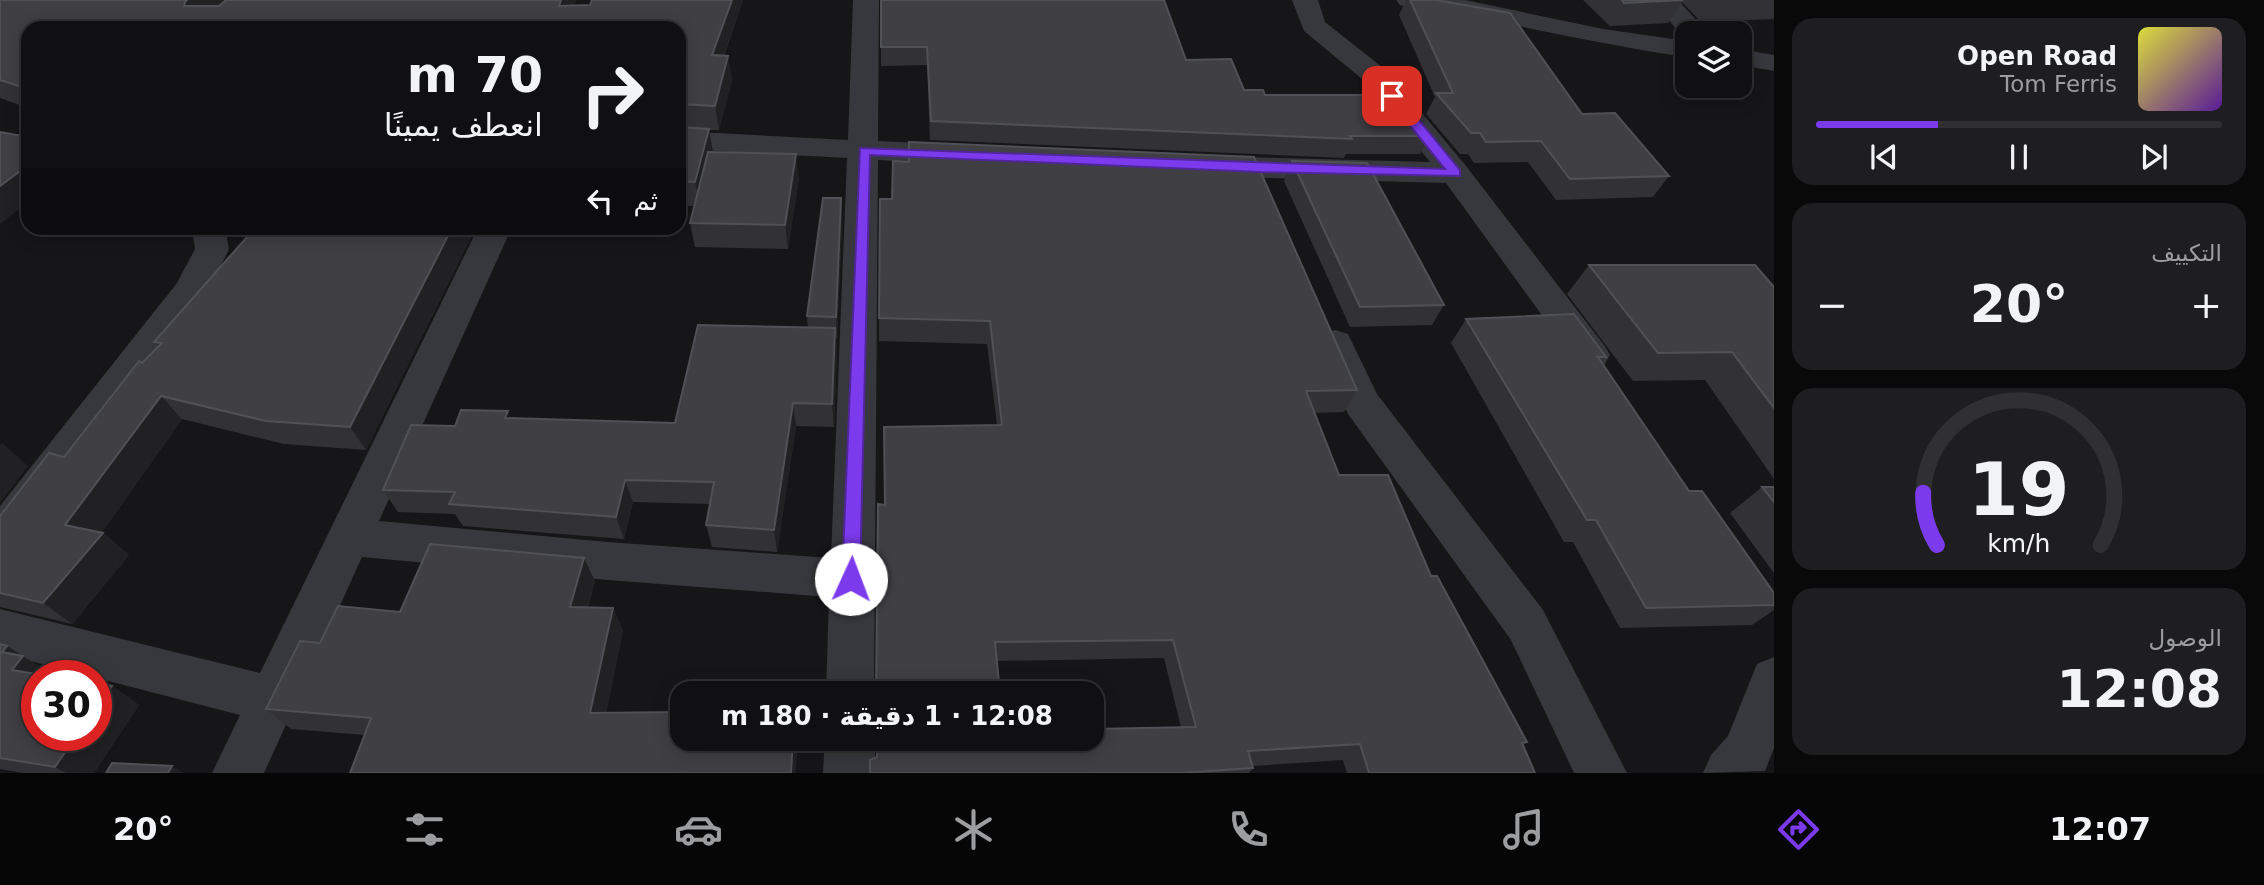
<!DOCTYPE html>
<html lang="ar">
<head>
<meta charset="utf-8">
<style>
  body { margin:0; font-family:"DejaVu Sans","Noto Naskh Arabic",sans-serif; background:#1e1e20; color:#f1f3f6; direction:rtl; height:100vh; display:flex; flex-direction:column; font-size:26px; white-space:nowrap }
  * { box-sizing:border-box; margin:0 }
  p { font-size:23px; color:#9c9d9f }
  .icon { flex:none; width:38px; height:38px; fill:none; stroke:currentColor; stroke-width:2; stroke-linecap:round; stroke-linejoin:round }
  .map { position:relative; flex:1; overflow:hidden; direction:ltr }
  .sheet { display:flex; flex-direction:column; gap:18px; padding:18px; background:#09090a; width:490px }
  .sheet>* { flex:none }
  .guide { position:absolute; left:21px; top:21px; width:665px; height:214px; border-radius:21px; box-shadow:0 4px 18px #0003,0 0 0 2px #303032; direction:rtl; background:#101012; color:#f1f3f6; overflow:hidden }
  .fabs { position:absolute; left:1675px; top:21px; display:grid; gap:14px }
  .fabs a { display:grid; place-items:center; width:77px; height:77px; border-radius:14px; background:#101012; box-shadow:0 4px 18px #0003,0 0 0 2px #303032; font-size:35px }
  .speed { position:absolute; left:21px; top:660px; display:flex; gap:14px; font-size:35px; font-weight:700; text-align:center }
  .speed>* { display:grid; place-content:center; width:91px; height:91px; border-radius:50%; background:#101012; box-shadow:0 4px 18px #0003,0 0 0 2px #303032; line-height:1 }
  .speed .limit { border:10px solid #d22; background:#fff; color:#111 }
  .pin { position:absolute; display:grid; place-items:center; width:60px; height:60px; color:#fff; margin:-30px; border-radius:14px; box-shadow:0 4px 10px #0006 }
  .me { position:absolute; width:77px; margin:-38px; rotate:2deg; stroke-linejoin:round; filter:drop-shadow(0 0 5px #0008) }
  .turn { display:flex; align-items:center; gap:24px; height:147px; padding:0 28px; font-size:32px }
  .turn .icon { width:91px; height:91px; stroke-width:2.5 }
  .turn b { display:block; font-size:49px; line-height:60px }
  .then { display:flex; align-items:center; height:66px; padding:0 28px; background:#0003; gap:14px; font-size:26px }
  .big { font-size:52px; font-weight:700; line-height:1.1 }
  .sheet .tile { flex:1; display:flex; flex-direction:column; justify-content:center; gap:10px; min-width:0; padding:0 24px; border-radius:21px; background:#1e1e20 }
  .sheet .dial { align-items:center; gap:0 }
  .dial svg { height:182px; overflow:visible; fill:none; stroke:#303032; stroke-width:7; stroke-linecap:round; text-anchor:middle }
  .dial text { fill:#f1f3f6; stroke:none }
  .song { display:flex; align-items:center; gap:21px }
  .cover { width:84px; height:84px; border-radius:10px; background:linear-gradient(135deg,hsl(60 70% 55%),hsl(270 70% 35%)) }
  .played { height:7px; border-radius:4px; background:linear-gradient(90deg,#7c3aed 30%,#303032 30%) }
  .keys { display:flex; justify-content:space-around; direction:ltr }
  .heat { display:flex; justify-content:space-between; align-items:center; font-size:38px; direction:ltr }
  .trip { position:absolute; left:670px; top:681px; width:434px; height:70px; border-radius:21px; background:#101012; box-shadow:0 4px 18px #0003,0 0 0 2px #303032; font-weight:700; line-height:70px; text-align:center; direction:rtl }
  .tabs { display:flex; height:112px; justify-content:space-around; align-items:center; background:#060607; color:#9c9d9f }
  .tabs .icon { width:49px; height:49px }
  .tabs .current { color:#7c3aed }
  .tabs b { font-size:32px; color:#f1f3f6 }
  main { display:flex; flex:1; min-height:0 }
  .map>svg:first-child { display:block }
  .lines { fill:none; stroke-linecap:round; stroke-linejoin:round }
  .street { fill:#37383d; fill-rule:evenodd }
  .wall { fill:#323236 }
  .shaded-wall { fill:#212124 }
  .building { fill:#3f3f44; stroke:#4f5156; stroke-width:2 }
  .route { fill:#7c3aed; stroke:#51269a; stroke-width:2 }
</style>
</head>
<body>
<main>
<section class="sheet">
<div class="tile">
<div class="song"><i class="cover"></i><div><b>Open Road</b><p>Tom Ferris</p></div></div>
<div class="played"></div>
<div class="keys"><svg class="icon" aria-label="previous" viewBox="0 0 24 24"><path d="M18 5L8 12l10 7zM5 5v14"/></svg><svg class="icon" aria-label="pause" viewBox="0 0 24 24"><path d="M8 5v14M16 5v14"/></svg><svg class="icon" aria-label="next" viewBox="0 0 24 24"><path d="M6 5l10 7-10 7zM19 5v14"/></svg></div>
</div>
<div class="tile"><p>التكييف</p>
<div class="heat"><a>−</a><b class="big">20°</b><a>+</a></div>
</div>
<div class="tile dial"><svg viewBox="0 0 100 80">
<path d="M14 69A42 42 0 1 1 86 69"/>
<path d="M14 69A42 42 0 0 1 8 46" stroke="#7c3aed"/>
<text x="50" y="56" font-size="32" font-weight="700">19</text>
<text x="50" y="72" font-size="11">km/h</text>
</svg></div>
<div class="tile"><p>الوصول</p><b class="big">12:08</b></div>
</section>
<div class="map">
<svg width="1774" height="773" viewBox="0 0 1774 773">
  <rect width="100%" height="100%" fill="#161618"/>
  <g class="lines">
    <g class="street">
      <polygon points="853,0 879,0 878,141 960,145 971,148 975,155 971,162 960,165 878,160 874,693 826,693 829,597 608,580 362,557 264,773 212,773 240,715 0,653 0,609 260,673 474,236 481,228 503,228 508,236 379,521 608,542 831,558 847,158 679,149 679,131 848,140"/>
      <polygon points="1292,0 1318,0 1325,22 1387,71 1466,166 1604,345 1610,355 1604,365 1591,369 1578,365 1446,183 1205,176 1194,173 1189,166 1194,159 1205,156 1430,162 1367,83 1304,31"/>
      <path d="M1396,0H1465L1603,29L1687,41V57C1610,46 1535,29 1459,14C1439,11 1419,10 1400,5Z"/>
      <polygon points="1651,0 1678,0 1708,33 1687,33 1685,39"/>
      <polygon points="1740,49 1774,55 1774,71 1740,65"/>
      <polygon points="192,228 225,228 229,249 209,290 15,552 0,558 0,506 177,283 195,249"/>
      <polygon points="1335,330 1348,334 1377,394 1543,610 1627,773 1574,773 1511,640 1348,414 1316,344 1322,334"/>
      <polygon points="1774,657 1774,748 1765,771 1703,773 1711,755 1728,736 1757,664"/>
      <polygon points="825,738 875,738 875,773 823,773"/>
    </g>
  </g>
  <g class="wall">
    <polygon points="0,0 576,0 574,6 590,5 592,0 743,0 724,56 728,56 732,80 719,130 709,130 713,152 799,178 788,249 695,247 690,223 695,206 679,206 679,28 28,28 28,108 0,98"/>
    <polygon points="881,0 1186,60 1244,90 1429,136 1420,154 1346,154 1344,158 930,140 927,65 881,66"/>
    <polygon points="1406,0 1410,0 1582,114 1669,176 1653,197 1556,200 1528,162 1474,163 1468,154 1460,154 1426,114 1435,97 1399,15"/>
    <polygon points="1583,0 1774,0 1774,19 1701,22 1682,2 1668,23 1610,26"/>
    <polygon points="909,142 1357,390 1344,412 1315,413 1339,475 1431,576 1527,742 1523,745 1535,773 1347,773 1343,760 1252,766 1253,768 1249,773 870,773 1181,727 1164,658 997,661 884,505 997,425 987,344 879,341 880,199 892,199 909,161"/>
    <polygon points="1292,161 1444,305 1432,325 1350,327 1284,181"/>
    <polygon points="841,198 842,222 837,339 836,339 837,352 834,427 796,426 777,552 712,547 706,525 710,504 633,502 624,539 463,526 455,514 398,512 383,490 455,426 511,418 675,423 808,328 807,316"/>
    <polygon points="472,235 366,450 284,444 182,419 102,532 129,555 72,624 0,607 0,516 64,457 142,363 158,347 154,342"/>
    <polygon points="1589,265 1774,287 1774,479 1705,380 1633,381 1567,294"/>
    <polygon points="1466,319 1606,357 1602,363 1689,491 1774,593 1774,610 1752,625 1620,628 1573,542 1564,542 1451,343"/>
    <polygon points="1762,487 1774,487 1774,573 1730,513"/>
    <polygon points="595,581 588,607 613,608 623,631 606,713 365,735 291,729 266,709 320,643 400,612"/>
    <polygon points="0,644 7,646 53,675 37,676 112,686 139,705 94,773 23,773 0,769"/>
  </g>
  <g class="shaded-wall">
    <polygon points="187,0 229,0 198,26 184,6 185,2"/>
    <polygon points="561,0 576,0 566,28 559,6"/>
    <polygon points="732,0 743,0 715,80 712,55"/>
    <polygon points="224,20 229,28 215,28"/>
    <polygon points="728,56 732,80 719,130 715,106"/>
    <polygon points="709,129 713,153 700,206 695,182"/>
    <polygon points="796,154 799,178 788,249 785,225"/>
    <polygon points="28,165 28,202 0,224 0,186"/>
    <polygon points="841,198 842,222 837,339 836,317"/>
    <polygon points="452,228 478,228 472,235 366,450 350,427"/>
    <polygon points="835,328 837,352 834,427 832,404"/>
    <polygon points="161,396 182,419 92,546 103,533 129,555 72,624 43,603 65,525"/>
    <polygon points="793,403 796,426 777,552 774,530"/>
    <polygon points="2,443 28,466 0,503 0,445"/>
    <polygon points="625,480 633,502 624,539 616,517"/>
    <polygon points="584,558 595,581 581,629 570,607"/>
    <polygon points="613,608 623,631 602,733 590,713"/>
    <polygon points="7,646 53,675 37,676 12,670 2,652"/>
    <polygon points="112,686 139,705 94,773 66,773 55,767 77,735 96,735 96,708"/>
    <polygon points="793,738 798,738 796,773 791,773"/>
    <polygon points="172,766 183,773 168,773"/>
  </g>
  <g class="building">
    <polygon points="0,0 187,0 185,2 184,6 219,6 226,0 561,0 559,6 590,5 592,0 732,0 712,55 728,56 715,106 679,104 679,28 269,28 224,20 215,28 28,28 28,89 0,80"/>
    <polygon points="881,0 1164,0 1186,60 1231,59 1244,90 1263,90 1265,95 1396,95 1429,136 1350,136 1352,139 931,121 927,47 881,47"/>
    <polygon points="1410,0 1436,0 1510,13 1582,114 1615,113 1669,176 1570,179 1541,141 1486,142 1480,133 1471,133 1436,93 1453,93"/>
    <polygon points="1622,0 1683,0 1624,3"/>
    <polygon points="679,127 709,129 695,182 679,181"/>
    <polygon points="0,132 28,137 28,165 0,186"/>
    <polygon points="909,142 1254,157 1357,390 1306,391 1339,475 1388,475 1431,576 1437,576 1527,742 1522,743 1535,773 1369,773 1360,744 1248,751 1253,768 1183,773 870,773 870,760 877,757 877,738 1092,738 1092,729 1196,727 1173,640 995,642 1000,693 876,693 878,504 885,505 884,427 1002,425 990,321 879,318 880,199 892,199 893,161 909,162"/>
    <polygon points="708,152 796,154 785,225 690,223"/>
    <polygon points="1292,161 1367,163 1444,305 1360,307"/>
    <polygon points="823,198 841,198 836,317 807,316"/>
    <polygon points="255,228 452,228 350,427 266,421 161,396 65,525 103,533 43,603 0,593 0,516 49,453 64,457 139,361 142,363 162,343 154,342"/>
    <polygon points="1589,265 1755,265 1774,287 1774,408 1732,352 1658,353"/>
    <polygon points="1574,314 1606,357 1598,357 1689,491 1702,491 1774,593 1774,605 1646,608 1596,520 1587,520 1466,319"/>
    <polygon points="698,325 835,328 832,404 793,403 774,530 706,525 714,482 625,480 616,517 449,504 455,492 383,490 411,425 455,426 461,410 508,411 505,418 675,423"/>
    <polygon points="1762,487 1774,487 1774,502"/>
    <polygon points="430,544 584,558 570,607 613,608 590,713 682,712 682,738 793,738 791,773 350,773 371,718 266,709 300,641 320,643 338,606 400,612"/>
    <polygon points="0,644 7,646 2,652 23,656 12,670 48,676 37,676 37,735 77,735 55,767 0,758"/>
    <polygon points="96,683 112,686 96,708"/>
    <polygon points="112,763 172,766 168,773 106,773"/>
  </g>
  <polygon class="route" points="1392,92 1397,93 1460,170 1460,176 1260,172 870,155 860,579 858,584 851,587 844,584 842,579 860,148 1445,169 1386,96"/>
</svg>
<div class="fabs">
<a><svg class="icon" aria-label="layers" viewBox="0 0 24 24"><path d="M12 4l9 5-9 5-9-5zM3 14l9 5 9-5"/></svg></a>
</div>
<div class="speed"><div class="limit">30</div></div>
<div class="pin" style="left:1392px;top:96px;background:#d93025"><svg class="icon" aria-label="arrive" viewBox="0 0 24 24"><path d="M6 21V4h12l-3 4 3 4H6"/></svg></div>
<svg class="me" style="left:851px;top:579px" viewBox="-20 -20 40 40"><circle r="19" fill="#fff"/><path d="M0-13L10 11 0 6-10 11z" fill="#7c3aed"/></svg>
<div class="trip">12:08 · 1 دقيقة · 180 m</div>
<div class="guide">
<div class="turn"><svg class="icon" aria-label="right" viewBox="0 0 24 24"><path d="M7 20v-9h11M14 6l5 5-5 5"/></svg><div><b>70 m</b>انعطف يمينًا</div></div>
<div class="then">ثم<svg class="icon" aria-label="left" viewBox="0 0 24 24"><path d="M17 20v-9H6M10 6l-5 5 5 5"/></svg></div>
</div>
</div>
</main>
<nav class="tabs">
<b>12:07</b>
<svg class="icon current" aria-label="directions" viewBox="0 0 24 24"><path d="M12 3l9 9-9 9-9-9zM9 14v-3h6M13 9l2 2-2 2"/></svg>
<svg class="icon" aria-label="music" viewBox="0 0 24 24"><path d="M9 18V5l10-2v13"/><circle cx="6" cy="18" r="3"/><circle cx="16" cy="16" r="3"/></svg>
<svg class="icon" aria-label="phone" viewBox="0 0 24 24"><path d="M5 4h4l2 5-3 2q2 4 5 5l2-3 5 2v4C11 20 4 13 5 4z"/></svg>
<svg class="icon" aria-label="climate" viewBox="0 0 24 24"><path d="M12 3v18M4 7l16 10M4 17L20 7"/></svg>
<svg class="icon" aria-label="car" viewBox="0 0 24 24"><path d="M5 17H2v-5l4-1 3-4h7l3 4 3 1v5h-3M9 17h6M6 11h13"/><circle cx="7" cy="17" r="2"/><circle cx="17" cy="17" r="2"/></svg>
<svg class="icon" aria-label="filters" viewBox="0 0 24 24"><path d="M4 7h16M4 17h16"/><circle cx="9" cy="7" r="2"/><circle cx="15" cy="17" r="2"/></svg>
<b>20°</b>
</nav>
</body>
</html>
